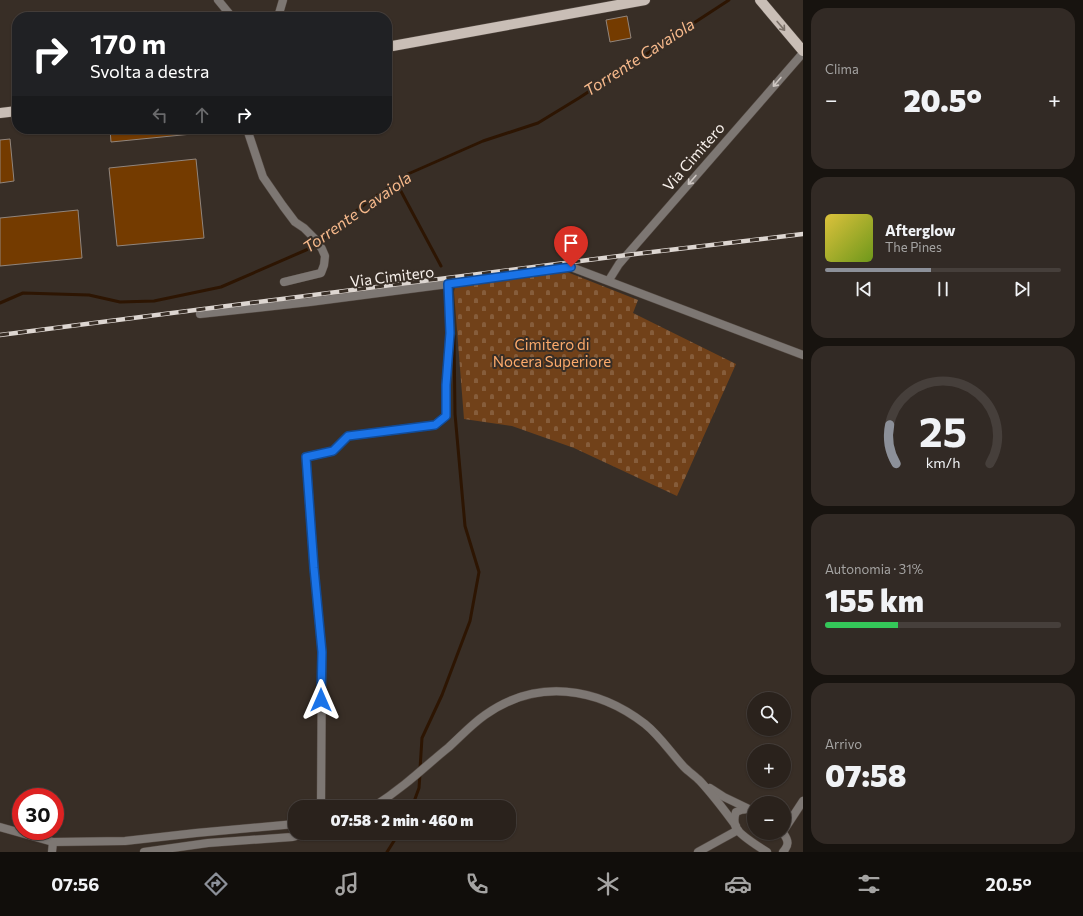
<!DOCTYPE html>
<html lang="it">
<head>
<meta charset="utf-8">
<style>
  body { margin:0; font-family:Commissioner,sans-serif; background:#322a25; color:#f1f3f6; height:100vh; display:flex; flex-direction:column; font-size:15px; white-space:nowrap }
  * { box-sizing:border-box; margin:0 }
  p { font-size:13px; color:#a5a4a3 }
  .icon { flex:none; width:22px; height:22px; fill:none; stroke:currentColor; stroke-width:2; stroke-linecap:round; stroke-linejoin:round }
  .map { position:relative; flex:1; overflow:hidden }
  .details { display:flex; flex-direction:column; gap:8px; padding:8px; background:#17130f; width:280px }
  .details>* { flex:none }
  .hud { position:absolute; left:12px; top:12px; width:380px; height:122px; border-radius:16px; box-shadow:0 1px 3px #0004,0 0 0 1px #463f3b; background:#202124; color:#fff; overflow:hidden }
  .controls { position:absolute; left:747px; top:692px; display:grid; gap:8px }
  .controls a { display:grid; place-items:center; width:44px; height:44px; border-radius:50%; background:#2a221c; box-shadow:0 1px 3px #0004,0 0 0 1px #463f3b; font-size:20px }
  .speed { position:absolute; left:12px; top:788px; display:flex; gap:8px; font-size:20px; font-weight:700; text-align:center }
  .speed>* { display:grid; place-content:center; width:52px; height:52px; border-radius:50%; background:#2a221c; box-shadow:0 1px 3px #0004,0 0 0 1px #463f3b; line-height:1 }
  .speed .limit { border:6px solid #d22; background:#fff; color:#111 }
  .pin { position:absolute; display:grid; place-items:center; width:34px; height:34px; color:#fff; margin:-41px -17px; border-radius:50% 50% 50% 0; rotate:-45deg; box-shadow:0 0 4px #0007 }
  .pin .icon { rotate:45deg }
  .me { position:absolute; width:44px; margin:-22px; rotate:0deg; stroke-linejoin:round; filter:drop-shadow(0 0 3px #0008) }
  .turn { display:flex; align-items:center; gap:14px; height:84px; padding:0 12px; font-size:18px }
  .turn .icon { width:52px; height:52px; stroke-width:2.5 }
  .turn b { display:block; font-size:28px; line-height:34px }
  .lanes { display:flex; align-items:center; height:38px; padding:0 12px; background:#0003; justify-content:center; gap:20px; direction:ltr }
  .lanes .off { opacity:.35 }
  .big { font-size:30px; font-weight:800; line-height:1.1 }
  .details .tile { flex:1; display:flex; flex-direction:column; justify-content:center; gap:6px; min-width:0; padding:0 14px; border-radius:16px; background:#322a25 }
  .details .dial { align-items:center; gap:0 }
  .dial svg { height:104px; overflow:visible; fill:none; stroke:#463f3b; stroke-width:7; stroke-linecap:round; text-anchor:middle }
  .dial text { fill:#f1f3f6; stroke:none }
  .song { display:flex; align-items:center; gap:12px }
  .cover { width:48px; height:48px; border-radius:6px; background:linear-gradient(135deg,hsl(50 70% 55%),hsl(80 70% 35%)) }
  .played { height:4px; border-radius:2px; background:linear-gradient(90deg,#8c9099 45%,#463f3b 45%) }
  .keys { display:flex; justify-content:space-around; direction:ltr }
  .heat { display:flex; justify-content:space-between; align-items:center; font-size:22px; direction:ltr }
  .charge { height:6px; border-radius:3px; background:linear-gradient(90deg,#34c759 31%,#463f3b 0) }
  .trip { position:absolute; left:288px; top:800px; width:228px; height:40px; border-radius:16px; background:#2a221c; box-shadow:0 1px 3px #0004,0 0 0 1px #463f3b; font-weight:800; line-height:40px; text-align:center }
  .menu { display:flex; height:64px; justify-content:space-around; align-items:center; background:#110e0b; color:#a5a4a3 }
  .menu .icon { width:28px; height:28px }
  .menu .current { color:#8c9099 }
  .menu b { font-size:18px; color:#f1f3f6 }
  main { display:flex; flex:1; min-height:0 }
  .map>svg:first-child { display:block }
  .cemetery { fill:url(#cemetery-stones) }
  .lines { fill:none; stroke-linecap:round; stroke-linejoin:round }
  .stream { stroke:#2d1502; stroke-width:3 }
  .building { fill:#743b00; stroke:#91857c }
  .minor-casing { stroke:#534942; stroke-width:9 }
  .tertiary-casing { stroke:#534942; stroke-width:9 }
  .primary-casing { stroke:#534942; stroke-width:11 }
  .minor { stroke:#7d7773; stroke-width:8 }
  .tertiary { stroke:#7d7773; stroke-width:8 }
  .primary { stroke:#c9beb6; stroke-width:10 }
  .rail-casing { stroke:#ddd6d1; stroke-width:4.5 }
  .rail { stroke:#382e26; stroke-width:3; stroke-dasharray:9; stroke-linecap:butt }
  .oneway { stroke:#796f67 }
  .oneway2 { stroke:#cdc6c2 }
  .route-casing { stroke:#114b97; stroke-width:10 }
  .route { stroke:#1a73e8; stroke-width:7 }
  .labels { text-anchor:middle; stroke-width:4; stroke-linejoin:round; paint-order:stroke }
  .street-label { font-size:15px; fill:#f8f1ec; stroke:#382e26 }
  .park-label { font-size:15px; fill:#fcaa6b; stroke:#382e26 }
  .water-label { font-size:16px; font-style:italic; fill:#f8ba8c; stroke:#382e26 }
</style>
</head>
<body>
<main>
<div class="map">
<svg width="803" height="852" viewBox="0 0 803 852">
  <defs>
    <pattern id="cemetery-stones" width="16" height="16" patternUnits="userSpaceOnUse"><rect width="16" height="16" fill="#714119"/><path d="M2 7V4a2 2 0 0 1 4 0v3zM10 15v-3a2 2 0 0 1 4 0v3z" fill="#865d3b"/></pattern>
  </defs>
  <rect width="100%" height="100%" fill="#382e26"/>
  <polygon class="cemetery" points="562,270 638,300 633,313 736,364 677,496 574,448 512,426 464,419 454,292 455,287 460,285"/>
  <g class="lines">
    <g class="stream">
      <polyline points="396,182 441,266"/>
      <polyline points="0,303 23,293 89,295 120,302 154,301 221,287 313,247 366,203 408,174 483,141 538,123 579,98 729,0"/>
      <polyline points="420,769 422,738 442,695 470,621 479,572 465,526 455,414 454,336"/>
      <polyline points="412,807 419,788 420,774"/>
      <polyline points="387,852 399,833"/>
    </g>
  </g>
  <g class="building">
    <polygon points="627,16 631,38 610,42 606,20"/>
    <polygon points="110,129 192,129 192,134 111,142"/>
    <polygon points="10,139 14,181 0,183 0,140"/>
    <polygon points="196,159 204,238 117,246 109,168"/>
    <polygon points="78,210 82,258 0,266 0,218"/>
  </g>
  <g class="lines">
    <defs>
      <g id="minor">
        <polyline points="218,0 232,17"/>
        <polyline points="278,17 283,0"/>
        <polyline points="247,129 263,177 283,206 295,222 304,228 316,240 322,249 325,256 324,265 321,273 284,282"/>
        <polyline points="609,280 619,264 803,53"/>
        <polyline points="200,314 310,302 448,284 571,267 803,355"/>
        <polyline points="321,807 322,652 314,568 306,457 333,451 348,436 435,425 446,416 446,385 450,333 448,284"/>
        <polyline points="0,827 53,842 125,841 196,833 295,824"/>
        <polyline points="784,830 803,801"/>
        <polyline points="52,852 53,842"/>
        <polyline points="698,852 738,830"/>
      </g>
      <g id="tertiary">
        <polyline points="710,788 724,797 749,809"/>
        <path d="M373,807C384,800 395,792 405,784C420,772 434,759 449,747C461,736 472,724 485,715C537,678 597,687 645,724C660,736 671,753 684,767C689,772 695,776 700,781C713,795 725,811 736,826"/>
        <path d="M754,811C748,808 742,809 736,812C734,817 734,823 736,828C740,835 759,847 767,852"/>
        <polyline points="144,852 208,843 292,837 308,833"/>
        <path d="M783,852C789,845 789,841 783,833"/>
      </g>
      <g id="primary">
        <polyline points="760,0 803,51"/>
        <polyline points="387,47 645,0"/>
        <polyline points="0,113 17,111"/>
      </g>
    </defs>
    <use href="#minor" class="minor-casing"/>
    <use href="#tertiary" class="tertiary-casing"/>
    <use href="#primary" class="primary-casing"/>
    <use href="#minor" class="minor"/>
    <use href="#tertiary" class="tertiary"/>
    <use href="#primary" class="primary"/>
    <defs>
      <polyline id="rail" points="0,335 627,255 803,234"/>
    </defs>
    <use href="#rail" class="rail-casing"/>
    <use href="#rail" class="rail"/>
  </g>
  <defs><path id="oneway-shaft" d="M-6 0H5M1.5-3L5.5 0L1.5 3" fill="none" stroke-width="1.6" stroke-linecap="round" stroke-linejoin="round"/></defs>
  <use class="oneway" href="#oneway-shaft" transform="translate(781 26) rotate(50)"/>
  <g class="oneway2">
    <use href="#oneway-shaft" transform="translate(777 82) rotate(131)"/>
    <use href="#oneway-shaft" transform="translate(692 180) rotate(131)"/>
  </g>
  <g class="lines">
    <defs>
      <polyline id="route" points="321,700 322,652 314,568 306,457 333,451 348,436 435,425 446,416 446,385 450,333 448,284 571,267"/>
    </defs>
    <use href="#route" class="route-casing"/>
    <use href="#route" class="route"/>
  </g>
  <g class="labels">
    <g class="street-label">
      <text transform="translate(694 157) rotate(-49)" y="5">Via Cimitero</text>
      <text transform="translate(392 277) rotate(-7)" y="5">Via Cimitero</text>
    </g>
    <g class="park-label">
      <text x="552" y="350">Cimitero di<tspan x="552" dy="17">Nocera Superiore</tspan></text>
    </g>
    <g class="water-label">
      <text transform="translate(639 57) rotate(-33)" y="6">Torrente Cavaiola</text>
      <text transform="translate(357 212) rotate(-35)" y="6">Torrente Cavaiola</text>
    </g>
  </g>
</svg>
<div class="controls">
<a><svg class="icon" aria-label="search" viewBox="0 0 24 24"><circle cx="10" cy="10" r="6"/><path d="M15 15l6 6"/></svg></a>
<a>+</a>
<a>−</a>
</div>
<div class="speed"><div class="limit">30</div></div>
<div class="pin" style="left:571px;top:267px;background:#d93025"><svg class="icon" aria-label="arrive" viewBox="0 0 24 24"><path d="M6 21V4h12l-3 4 3 4H6"/></svg></div>
<svg class="me" style="left:321px;top:700px" viewBox="-20 -20 40 40"><path d="M0-17L14 15 0 8-14 15z" fill="#1a73e8" stroke="#fff" stroke-width="4"/></svg>
<div class="trip">07:58 · 2 min · 460 m</div>
<div class="hud">
<div class="turn"><svg class="icon" aria-label="right" viewBox="0 0 24 24"><path d="M7 20v-9h11M14 6l5 5-5 5"/></svg><div><b>170 m</b>Svolta a destra</div></div>
<div class="lanes"><svg class="icon off" aria-label="left" viewBox="0 0 24 24"><path d="M17 20v-9H6M10 6l-5 5 5 5"/></svg><svg class="icon off" aria-label="ahead" viewBox="0 0 24 24"><path d="M12 20V5M6 11l6-6 6 6"/></svg><svg class="icon" aria-label="right" viewBox="0 0 24 24"><path d="M7 20v-9h11M14 6l5 5-5 5"/></svg></div>
</div>
</div>
<section class="details">
<div class="tile"><p>Clima</p>
<div class="heat"><a>−</a><b class="big">20.5°</b><a>+</a></div>
</div>
<div class="tile">
<div class="song"><i class="cover"></i><div><b>Afterglow</b><p>The Pines</p></div></div>
<div class="played"></div>
<div class="keys"><svg class="icon" aria-label="previous" viewBox="0 0 24 24"><path d="M18 5L8 12l10 7zM5 5v14"/></svg><svg class="icon" aria-label="pause" viewBox="0 0 24 24"><path d="M8 5v14M16 5v14"/></svg><svg class="icon" aria-label="next" viewBox="0 0 24 24"><path d="M6 5l10 7-10 7zM19 5v14"/></svg></div>
</div>
<div class="tile dial"><svg viewBox="0 0 100 80">
<path d="M14 69A42 42 0 1 1 86 69"/>
<path d="M14 69A42 42 0 0 1 9 39" stroke="#8c9099"/>
<text x="50" y="56" font-size="32" font-weight="700">25</text>
<text x="50" y="72" font-size="11">km/h</text>
</svg></div>
<div class="tile"><p>Autonomia · 31%</p><b class="big">155 km</b><div class="charge"></div></div>
<div class="tile"><p>Arrivo</p><b class="big">07:58</b></div>
</section>
</main>
<nav class="menu">
<b>07:56</b>
<svg class="icon current" aria-label="directions" viewBox="0 0 24 24"><path d="M12 3l9 9-9 9-9-9zM9 14v-3h6M13 9l2 2-2 2"/></svg>
<svg class="icon" aria-label="music" viewBox="0 0 24 24"><path d="M9 18V5l10-2v13"/><circle cx="6" cy="18" r="3"/><circle cx="16" cy="16" r="3"/></svg>
<svg class="icon" aria-label="phone" viewBox="0 0 24 24"><path d="M5 4h4l2 5-3 2q2 4 5 5l2-3 5 2v4C11 20 4 13 5 4z"/></svg>
<svg class="icon" aria-label="climate" viewBox="0 0 24 24"><path d="M12 3v18M4 7l16 10M4 17L20 7"/></svg>
<svg class="icon" aria-label="car" viewBox="0 0 24 24"><path d="M5 17H2v-5l4-1 3-4h7l3 4 3 1v5h-3M9 17h6M6 11h13"/><circle cx="7" cy="17" r="2"/><circle cx="17" cy="17" r="2"/></svg>
<svg class="icon" aria-label="filters" viewBox="0 0 24 24"><path d="M4 7h16M4 17h16"/><circle cx="9" cy="7" r="2"/><circle cx="15" cy="17" r="2"/></svg>
<b>20.5°</b>
</nav>
</body>
</html>
